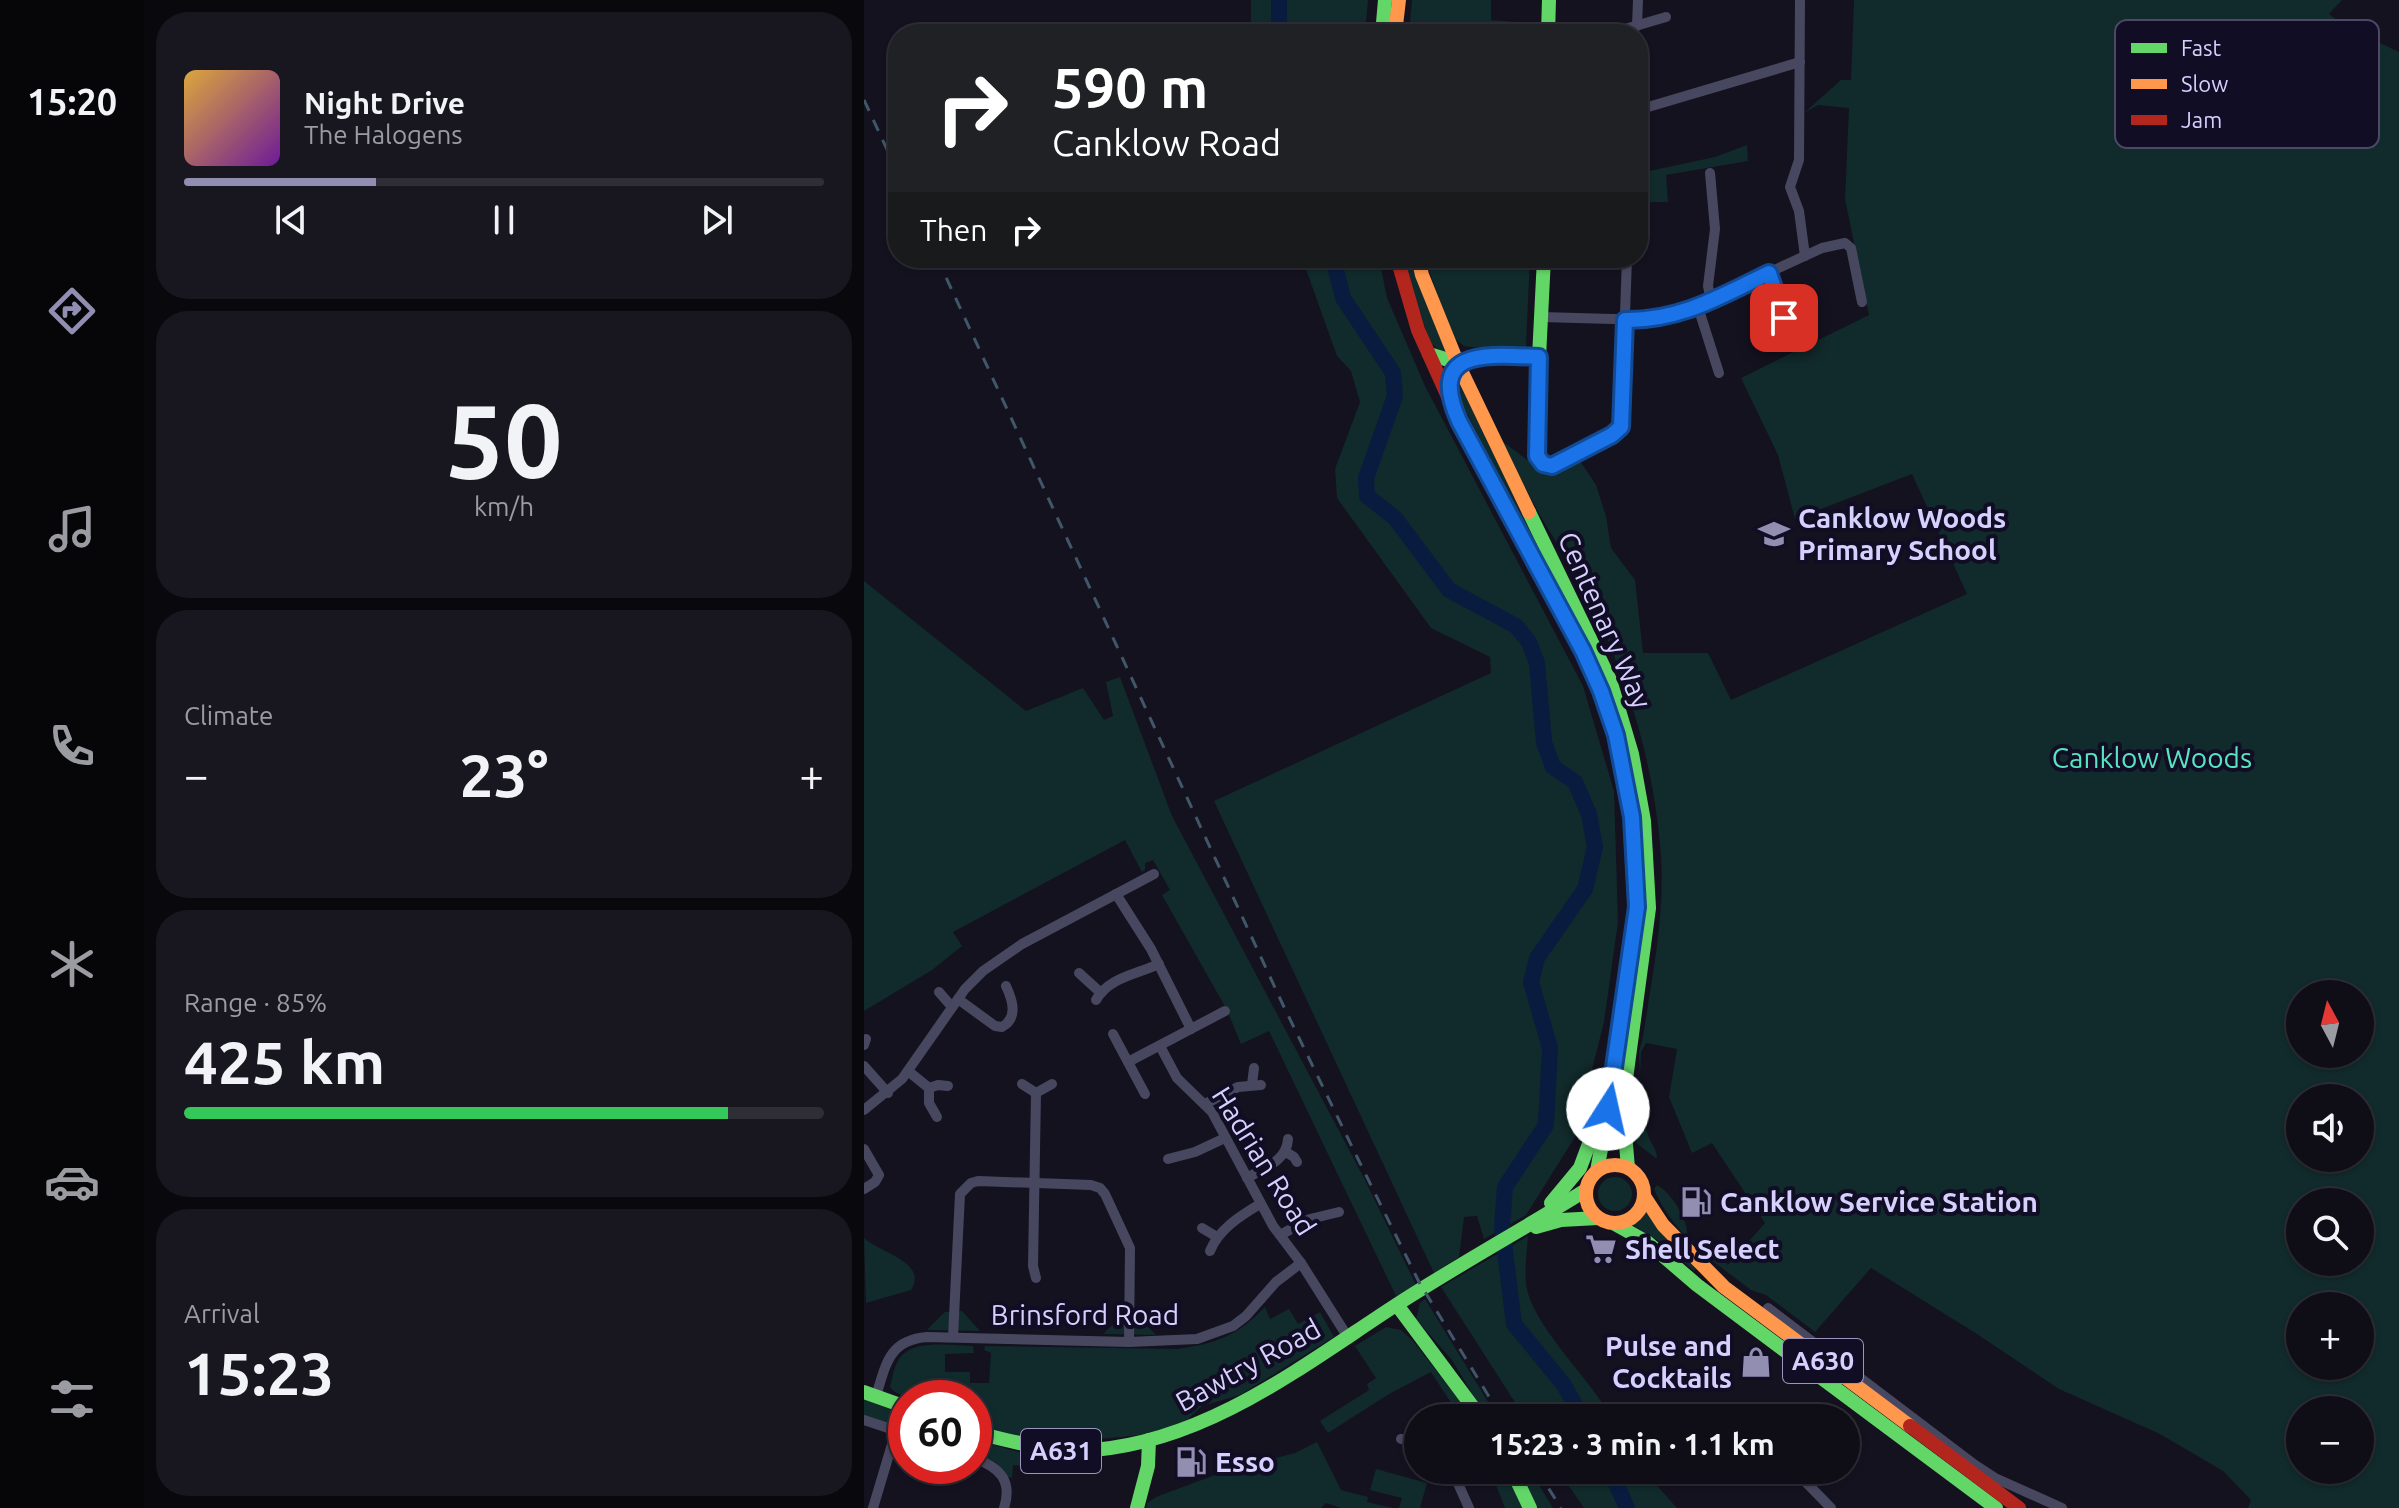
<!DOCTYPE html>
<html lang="en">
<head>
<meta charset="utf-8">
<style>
  body { margin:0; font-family:Ubuntu,sans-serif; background:#181720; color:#f1f3f6; height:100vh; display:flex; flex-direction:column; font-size:30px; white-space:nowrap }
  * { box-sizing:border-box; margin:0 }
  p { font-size:26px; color:#9b9ca1 }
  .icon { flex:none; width:44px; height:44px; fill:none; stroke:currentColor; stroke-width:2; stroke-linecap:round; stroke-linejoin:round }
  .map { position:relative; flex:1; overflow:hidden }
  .side { display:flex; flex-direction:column; gap:12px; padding:12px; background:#08080d; width:720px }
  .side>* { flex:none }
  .guide { position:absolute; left:24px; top:24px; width:760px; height:244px; border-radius:32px; box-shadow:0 2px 6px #0004,0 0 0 2px #2f2e36; background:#202124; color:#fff; overflow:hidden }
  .needle { width:52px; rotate:353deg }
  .controls { position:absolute; left:1422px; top:980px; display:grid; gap:16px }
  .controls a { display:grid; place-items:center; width:88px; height:88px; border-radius:50%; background:#0f0e17; box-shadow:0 2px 6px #0004,0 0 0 2px #2f2e36; font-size:40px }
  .speed { position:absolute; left:24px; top:1380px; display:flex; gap:16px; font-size:40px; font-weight:700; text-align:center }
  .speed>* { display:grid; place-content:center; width:104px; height:104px; border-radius:50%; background:#0f0e17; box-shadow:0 2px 6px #0004,0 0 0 2px #2f2e36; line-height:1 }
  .speed .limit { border:12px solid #d22; background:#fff; color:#111 }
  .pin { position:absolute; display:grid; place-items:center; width:68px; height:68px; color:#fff; margin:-34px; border-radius:16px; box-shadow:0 4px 12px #0006 }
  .me { position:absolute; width:88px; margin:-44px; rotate:10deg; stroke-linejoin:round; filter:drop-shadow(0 0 6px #0008) }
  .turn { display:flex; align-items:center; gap:28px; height:168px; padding:0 32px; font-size:36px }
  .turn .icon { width:104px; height:104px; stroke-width:2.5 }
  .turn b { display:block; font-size:56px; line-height:68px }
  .then { display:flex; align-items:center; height:76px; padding:0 32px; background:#0003; gap:16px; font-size:30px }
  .big { font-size:60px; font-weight:600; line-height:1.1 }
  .side .tile { flex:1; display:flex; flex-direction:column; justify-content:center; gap:12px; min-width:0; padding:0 28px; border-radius:32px; background:#181720 }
  .side .dial { align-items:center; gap:0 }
  .dial b { font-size:104px; line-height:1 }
  .song { display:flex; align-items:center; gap:24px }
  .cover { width:96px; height:96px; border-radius:12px; background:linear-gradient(135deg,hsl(40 70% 55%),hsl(280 70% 35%)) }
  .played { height:8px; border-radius:4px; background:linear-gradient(90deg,#928eb1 30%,#2f2e36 30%) }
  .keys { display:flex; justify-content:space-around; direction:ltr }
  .heat { display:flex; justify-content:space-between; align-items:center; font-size:44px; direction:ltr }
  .charge { height:12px; border-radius:6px; background:linear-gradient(90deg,#34c759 85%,#2f2e36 0) }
  .trip { position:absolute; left:540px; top:1404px; width:456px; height:80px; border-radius:40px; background:#0f0e17; box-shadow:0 2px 6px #0004,0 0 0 2px #2f2e36; font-weight:600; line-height:80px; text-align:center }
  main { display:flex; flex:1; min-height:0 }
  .menu { display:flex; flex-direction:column; width:144px; justify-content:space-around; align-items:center; background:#060609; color:#9b9ca1 }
  .menu .icon { width:56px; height:56px }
  .menu .selected { color:#928eb1 }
  .menu b { font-size:36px; color:#f1f3f6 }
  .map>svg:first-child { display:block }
  .green { fill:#112a2b; fill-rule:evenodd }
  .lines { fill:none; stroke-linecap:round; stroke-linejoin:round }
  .river { stroke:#091c40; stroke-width:16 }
  .street { stroke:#484760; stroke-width:10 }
  .fast { stroke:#63d668; stroke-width:14 }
  .slow { stroke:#ff974d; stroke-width:14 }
  .jam { stroke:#b3261e; stroke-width:14 }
  .rail { stroke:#405769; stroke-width:3; stroke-dasharray:12 10; stroke-linecap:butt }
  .route-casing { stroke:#114b97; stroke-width:20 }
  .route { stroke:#1a73e8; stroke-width:14 }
  .labels { text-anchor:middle; stroke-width:8; stroke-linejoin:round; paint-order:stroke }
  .shield { fill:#110d24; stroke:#9b96bd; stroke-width:2 }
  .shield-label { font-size:26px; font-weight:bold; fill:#d6d0ff }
  .poi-label { font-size:28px; font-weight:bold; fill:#d6d0ff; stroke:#110d24; text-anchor:start }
  .street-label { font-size:28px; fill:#d6d0ff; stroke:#110d24 }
  .park-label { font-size:28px; fill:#57e4c1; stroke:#110d24 }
  .key { fill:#110d24; stroke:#4c4866; stroke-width:2 }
  .key-label { font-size:22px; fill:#d6d0ff }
</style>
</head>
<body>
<main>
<nav class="menu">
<b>15:20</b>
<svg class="icon selected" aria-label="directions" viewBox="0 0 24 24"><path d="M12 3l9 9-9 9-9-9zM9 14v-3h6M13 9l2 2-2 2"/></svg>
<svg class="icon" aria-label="music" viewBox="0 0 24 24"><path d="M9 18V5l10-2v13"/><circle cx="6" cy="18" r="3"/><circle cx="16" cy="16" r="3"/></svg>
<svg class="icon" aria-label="phone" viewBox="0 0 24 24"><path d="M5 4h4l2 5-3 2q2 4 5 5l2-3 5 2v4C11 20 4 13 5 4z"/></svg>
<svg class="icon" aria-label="climate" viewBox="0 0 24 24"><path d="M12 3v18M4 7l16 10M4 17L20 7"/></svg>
<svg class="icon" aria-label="car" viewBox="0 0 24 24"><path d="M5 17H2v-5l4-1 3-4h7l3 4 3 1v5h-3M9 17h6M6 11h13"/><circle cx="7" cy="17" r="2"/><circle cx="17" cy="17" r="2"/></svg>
<svg class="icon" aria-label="filters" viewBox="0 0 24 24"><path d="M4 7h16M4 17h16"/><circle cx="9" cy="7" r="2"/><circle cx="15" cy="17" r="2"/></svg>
</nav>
<section class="side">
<div class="tile">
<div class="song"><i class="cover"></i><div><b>Night Drive</b><p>The Halogens</p></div></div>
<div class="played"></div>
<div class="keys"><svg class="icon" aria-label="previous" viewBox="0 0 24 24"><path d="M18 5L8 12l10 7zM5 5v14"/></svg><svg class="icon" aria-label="pause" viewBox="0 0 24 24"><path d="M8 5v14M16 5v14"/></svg><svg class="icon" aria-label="next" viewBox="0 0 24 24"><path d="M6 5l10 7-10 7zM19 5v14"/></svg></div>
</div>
<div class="tile dial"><b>50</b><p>km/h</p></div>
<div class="tile"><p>Climate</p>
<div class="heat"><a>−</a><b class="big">23°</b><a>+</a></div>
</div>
<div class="tile"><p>Range · 85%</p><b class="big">425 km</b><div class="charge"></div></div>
<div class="tile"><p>Arrival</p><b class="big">15:23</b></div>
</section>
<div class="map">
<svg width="1535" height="1508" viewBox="0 0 1535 1508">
  <rect width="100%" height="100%" fill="#14121f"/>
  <g class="green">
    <polygon points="387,0 504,0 501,34 387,34"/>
    <polygon points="548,0 627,0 627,20 678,24 677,34 545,34"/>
    <path d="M990,0H1478L1465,14L1482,27L1535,52V1508H1384L1387,1500L1359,1471L1296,1434L1195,1389L1113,1334L1007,1268L951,1332L902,1295L887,1290L838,1253L836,1239L864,1265L901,1223L848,1143L828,1153L805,1097L813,1049L782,1043L777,1052L776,1076L775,1052L779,1037C788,977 801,916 797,856C789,751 758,660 709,568C701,553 691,541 683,527C666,499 652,469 638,441L666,462L692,475L716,461L732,485L742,516L747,548L771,580L779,653H844L867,700L1103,594L1048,474L931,519L914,455L877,378L1005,315L981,199L985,108L954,105L940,113L977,80H987ZM1436,994H1496V1054H1436ZM1436,1098H1496V1158H1436ZM1436,1202H1496V1262H1436ZM1436,1306H1496V1366H1436ZM1436,1410H1496V1470H1436Z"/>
    <polygon points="883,145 884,161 802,175 804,202 777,202 776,173 851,157"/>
    <polygon points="438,258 515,258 523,298 561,386 719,686 750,791 754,922 740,1022 711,1137 662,1215 620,1239 613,1216 600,1217 595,1257 570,1273 350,801 627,673 626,657 567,628 473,498 471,469 496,402 487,371 473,356"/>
    <polygon points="539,258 549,258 582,352 578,353 568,344 563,334"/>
    <polygon points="561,258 666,258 662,346 655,350 616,348 600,346 588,337"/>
    <polygon points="595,381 692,583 689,584 598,403"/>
    <polygon points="0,581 162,711 219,688 240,720 249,716 242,682 256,677 308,816 500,1178 552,1285 532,1296 405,1031 377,1044 363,1010 298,895 306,890 289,860 281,863 281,870 278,872 261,840 89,932 98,946 68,970 0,1011"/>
    <path d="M773,1095L777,1096C777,1109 779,1122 784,1135C787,1144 793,1149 793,1159L771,1142L770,1115Z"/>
    <circle cx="751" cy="1194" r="17"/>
    <path d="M793,1185C807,1192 826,1222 823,1238C809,1223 798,1208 790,1189Z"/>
    <polygon points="782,1212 833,1266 830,1271 798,1243 769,1225"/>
    <path d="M664,1236C663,1253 659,1276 664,1293C674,1330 727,1381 748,1418H661L577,1287Z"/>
    <path d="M0,1238C14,1252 65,1262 47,1290L2,1303Z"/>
    <polygon points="561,1299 634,1418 623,1418 588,1360 552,1319 556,1303"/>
    <path d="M401,1307L406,1319L425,1309L434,1324L456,1312L470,1337L376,1395L338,1406L324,1419L309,1426L276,1435L207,1442L160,1439L110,1424V1398C89,1398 39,1405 26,1387C28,1380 29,1370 33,1363C44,1337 86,1346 109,1346L110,1353L81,1354V1372H106V1383H125L127,1353L120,1350L121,1346L313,1349C353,1343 372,1337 401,1307Z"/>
    <polygon points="98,1311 116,1331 63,1330 81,1312"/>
    <polygon points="257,1317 274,1317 292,1335 239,1334"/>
    <polygon points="522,1327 537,1330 549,1341 609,1418 597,1418 567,1372 525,1394 464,1433 456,1421 505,1390 503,1384 512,1378 491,1346"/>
    <polygon points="0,1398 42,1414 42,1430 0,1416"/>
    <polygon points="110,1439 161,1454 204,1458 204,1470 149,1465 148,1478 144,1477 131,1462 110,1454"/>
    <polygon points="453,1442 477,1490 504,1497 503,1502 529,1508 477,1508 462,1503 457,1508 282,1508 283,1503 292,1497 359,1472 431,1453"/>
    <polygon points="512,1469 563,1483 556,1508 535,1508 538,1498 506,1490"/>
    <polygon points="626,1470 641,1470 659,1508 641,1508"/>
    <polygon points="655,1470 666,1470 689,1508 671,1508"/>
    <polygon points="694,1470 779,1470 813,1508 720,1508"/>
  </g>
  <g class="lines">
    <g class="river">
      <polyline points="415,34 415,0"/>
      <polyline points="469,258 479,298 529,373 531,396 502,478 503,496 531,518 585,590 652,626 665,642 673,663 680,742 689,767 711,782 725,814 731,847 721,889 673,958 667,982 686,1048 682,1125 641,1187 638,1227 650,1324 700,1385 718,1418"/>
      <polyline points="746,1470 763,1508"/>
    </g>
    <g class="street">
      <polyline points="936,0 935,160 926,187 935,211 941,256"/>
      <polyline points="773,26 774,0"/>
      <polyline points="744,34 802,17"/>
      <polyline points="774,110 936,62"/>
      <polyline points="846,173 851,229 844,286 847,301"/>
      <polyline points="905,273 927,340"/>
      <polyline points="834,307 855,373"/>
      <polyline points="677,317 785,320 813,315 958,248 981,243 987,248 998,302"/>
      <polyline points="675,357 673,456 679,464 688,466 748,435 757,427 763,258"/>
      <polyline points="252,894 287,949 327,1029"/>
      <polyline points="215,973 237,993"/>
      <polyline points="75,992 88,1007"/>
      <path d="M94,999L131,1026L138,1027C154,1018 149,1001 142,986"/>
      <path d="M232,1000C245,977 274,974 295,964"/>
      <polyline points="249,1034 281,1094"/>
      <polyline points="0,1045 2,1039"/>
      <polyline points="296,1046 313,1078 348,1112 409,1226 437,1263 485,1339"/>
      <polyline points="264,1062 361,1011"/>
      <polyline points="0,1066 24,1093"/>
      <polyline points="44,1071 65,1088"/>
      <polyline points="158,1084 172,1093 188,1084"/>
      <polyline points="388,1084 390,1068"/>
      <polyline points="341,1104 374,1087 397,1085"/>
      <polyline points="0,1110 38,1079 101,989 119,971 158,944 290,874"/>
      <polyline points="73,1117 65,1103 65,1088 74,1085 84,1086"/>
      <polyline points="0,1149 15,1175 11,1182 0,1189"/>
      <polyline points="422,1152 430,1157 433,1162"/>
      <polyline points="304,1159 331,1152 361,1138"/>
      <path d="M383,1178C400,1168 423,1161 424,1139"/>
      <polyline points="338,1228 353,1237"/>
      <polyline points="416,1235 446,1219 475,1212"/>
      <path d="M346,1251C355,1229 376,1216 396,1204"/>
      <polyline points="172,1278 169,1266 172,1093"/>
      <polyline points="904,1308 1111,1465 1131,1478 1198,1508"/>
      <polyline points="89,1337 96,1194 107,1183 114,1181 227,1185 236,1188 241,1194 266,1248 265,1342"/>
      <path d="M12,1396C22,1364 25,1340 63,1337L265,1342L333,1339L369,1326L382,1316L412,1282L437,1263"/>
      <polyline points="0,1420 42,1434"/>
      <polyline points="537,1439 554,1441"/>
      <path d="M110,1458C135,1467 149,1480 140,1508"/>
      <polyline points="588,1470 605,1508"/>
      <polyline points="930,1470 967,1508"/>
      <polyline points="886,1481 894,1470"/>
      <polyline points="9,1508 32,1431"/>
    </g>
    <g class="fast">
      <polyline points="518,34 521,0"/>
      <polyline points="684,34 685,0"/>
      <polyline points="565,354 591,362 628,356 675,357 680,258"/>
      <polyline points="665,512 746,680 768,754 780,821 785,908 762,1079 760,1121 764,1168"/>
      <polyline points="733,1171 750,1078 766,956"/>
      <polyline points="687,1203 716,1168 732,1125"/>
      <polyline points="749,1223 783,1242 833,1285 1132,1508"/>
      <polyline points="672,1227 697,1220 734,1218"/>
      <polyline points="533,1305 617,1418"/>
      <polyline points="0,1392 42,1407"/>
      <path d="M110,1432C149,1442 189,1453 230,1450C344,1440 437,1367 529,1307C592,1266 658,1230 722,1190"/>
      <polyline points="648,1470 666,1508"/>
      <polyline points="273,1508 284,1466 285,1440"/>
    </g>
    <g class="slow">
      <polyline points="531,34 535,0"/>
      <polyline points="554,258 558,275 594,364 665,512"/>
      <polyline points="693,602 737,691 752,735 768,817 773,907 766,956"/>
      <circle cx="751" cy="1194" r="29"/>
      <polyline points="780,1196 799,1225 860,1287 1046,1426"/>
    </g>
    <g class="jam">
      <polyline points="533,258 554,330 595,421 693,602"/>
      <polyline points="1046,1426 1155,1508"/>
    </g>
    <g class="rail">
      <polyline points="0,100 34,173"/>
      <polyline points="73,258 420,1007 494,1159 555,1282 638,1418"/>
      <polyline points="673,1470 697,1508"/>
    </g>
  </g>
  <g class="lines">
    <defs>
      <path id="route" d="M744,1109L773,907L768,817L752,735L737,691L719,651L595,421C562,347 624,355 675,357L673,456L679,464L688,466L748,435L757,427L761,320C816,321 857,296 905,273L920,318"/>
    </defs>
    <use href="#route" class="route-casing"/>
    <use href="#route" class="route"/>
  </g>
  <defs>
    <symbol id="school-bare" viewBox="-9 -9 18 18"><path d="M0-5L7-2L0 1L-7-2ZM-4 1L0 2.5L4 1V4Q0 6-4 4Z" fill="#928eb1" stroke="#110d24" stroke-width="2.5" paint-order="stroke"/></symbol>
    <symbol id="fuel-bare" viewBox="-9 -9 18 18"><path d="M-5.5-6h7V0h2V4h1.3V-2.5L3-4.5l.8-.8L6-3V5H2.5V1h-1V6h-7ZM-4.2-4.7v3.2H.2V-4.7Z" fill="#928eb1" stroke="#110d24" stroke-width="2.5" paint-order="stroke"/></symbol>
    <symbol id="supermarket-bare" viewBox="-9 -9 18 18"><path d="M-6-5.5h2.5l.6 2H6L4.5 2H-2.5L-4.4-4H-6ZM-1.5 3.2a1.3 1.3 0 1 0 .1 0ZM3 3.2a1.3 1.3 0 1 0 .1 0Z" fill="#928eb1" stroke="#110d24" stroke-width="2.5" paint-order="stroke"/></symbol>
    <symbol id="shop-bare" viewBox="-9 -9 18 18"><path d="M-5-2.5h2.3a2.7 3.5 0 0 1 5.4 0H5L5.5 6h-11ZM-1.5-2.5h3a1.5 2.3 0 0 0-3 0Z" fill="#928eb1" stroke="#110d24" stroke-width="2.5" paint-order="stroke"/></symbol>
  </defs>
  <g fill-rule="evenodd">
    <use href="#school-bare" x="888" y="512" width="44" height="44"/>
    <use href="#fuel-bare" x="810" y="1180" width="44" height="44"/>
    <use href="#supermarket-bare" x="715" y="1227" width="44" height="44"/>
    <use href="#shop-bare" x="870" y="1340" width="44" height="44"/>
    <use href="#fuel-bare" x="305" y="1440" width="44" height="44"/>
  </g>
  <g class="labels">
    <g class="shield">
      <rect x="919" y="1339" width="80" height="44" rx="6"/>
      <rect x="157" y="1429" width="80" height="44" rx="6"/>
    </g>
    <g class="shield-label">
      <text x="959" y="1370">A630</text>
      <text x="197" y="1460">A631</text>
    </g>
    <g class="poi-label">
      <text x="934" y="528">Canklow Woods<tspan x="934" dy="32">Primary School</tspan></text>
      <text x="856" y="1212">Canklow Service Station</text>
      <text x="761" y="1259">Shell Select</text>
      <text x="868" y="1356" text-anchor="end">Pulse and<tspan x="868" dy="32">Cocktails</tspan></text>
      <text x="351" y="1472">Esso</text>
    </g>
    <g class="street-label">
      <text transform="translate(741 620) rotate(66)" y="10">Centenary Way</text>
      <text transform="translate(400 1161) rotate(58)" y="10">Hadrian Road</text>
      <text x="221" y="1325">Brinsford Road</text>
      <text transform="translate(384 1365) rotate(-29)" y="10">Bawtry Road</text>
    </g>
    <g class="park-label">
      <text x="1288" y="768">Canklow Woods</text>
    </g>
  </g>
  <rect x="1251" y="20" width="264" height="128" rx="12" class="key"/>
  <rect x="1267" y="43" width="36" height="10" fill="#63d668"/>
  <rect x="1267" y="79" width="36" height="10" fill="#ff974d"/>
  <rect x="1267" y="115" width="36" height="10" fill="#b3261e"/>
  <g class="key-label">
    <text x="1317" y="56">Fast</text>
    <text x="1317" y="92">Slow</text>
    <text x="1317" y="128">Jam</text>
  </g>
</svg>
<div class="controls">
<a><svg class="needle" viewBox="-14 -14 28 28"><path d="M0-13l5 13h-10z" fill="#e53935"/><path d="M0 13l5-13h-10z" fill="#9b9ca1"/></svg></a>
<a><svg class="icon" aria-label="sound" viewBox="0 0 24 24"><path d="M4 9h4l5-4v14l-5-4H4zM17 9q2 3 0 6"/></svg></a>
<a><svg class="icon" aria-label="search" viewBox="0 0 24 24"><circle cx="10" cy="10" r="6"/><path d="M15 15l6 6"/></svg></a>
<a>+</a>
<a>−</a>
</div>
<div class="speed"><div class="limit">60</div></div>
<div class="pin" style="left:920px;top:318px;background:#d93025"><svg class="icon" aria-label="arrive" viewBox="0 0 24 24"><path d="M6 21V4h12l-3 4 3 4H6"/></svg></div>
<svg class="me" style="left:744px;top:1109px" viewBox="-20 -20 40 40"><circle r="19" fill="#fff"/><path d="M0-13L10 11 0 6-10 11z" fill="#1a73e8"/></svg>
<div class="trip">15:23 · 3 min · 1.1 km</div>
<div class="guide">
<div class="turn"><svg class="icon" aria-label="right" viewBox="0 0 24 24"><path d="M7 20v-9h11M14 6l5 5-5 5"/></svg><div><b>590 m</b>Canklow Road</div></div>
<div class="then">Then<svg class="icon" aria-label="right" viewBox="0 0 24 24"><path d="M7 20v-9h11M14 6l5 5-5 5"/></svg></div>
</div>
</div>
</main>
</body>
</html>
